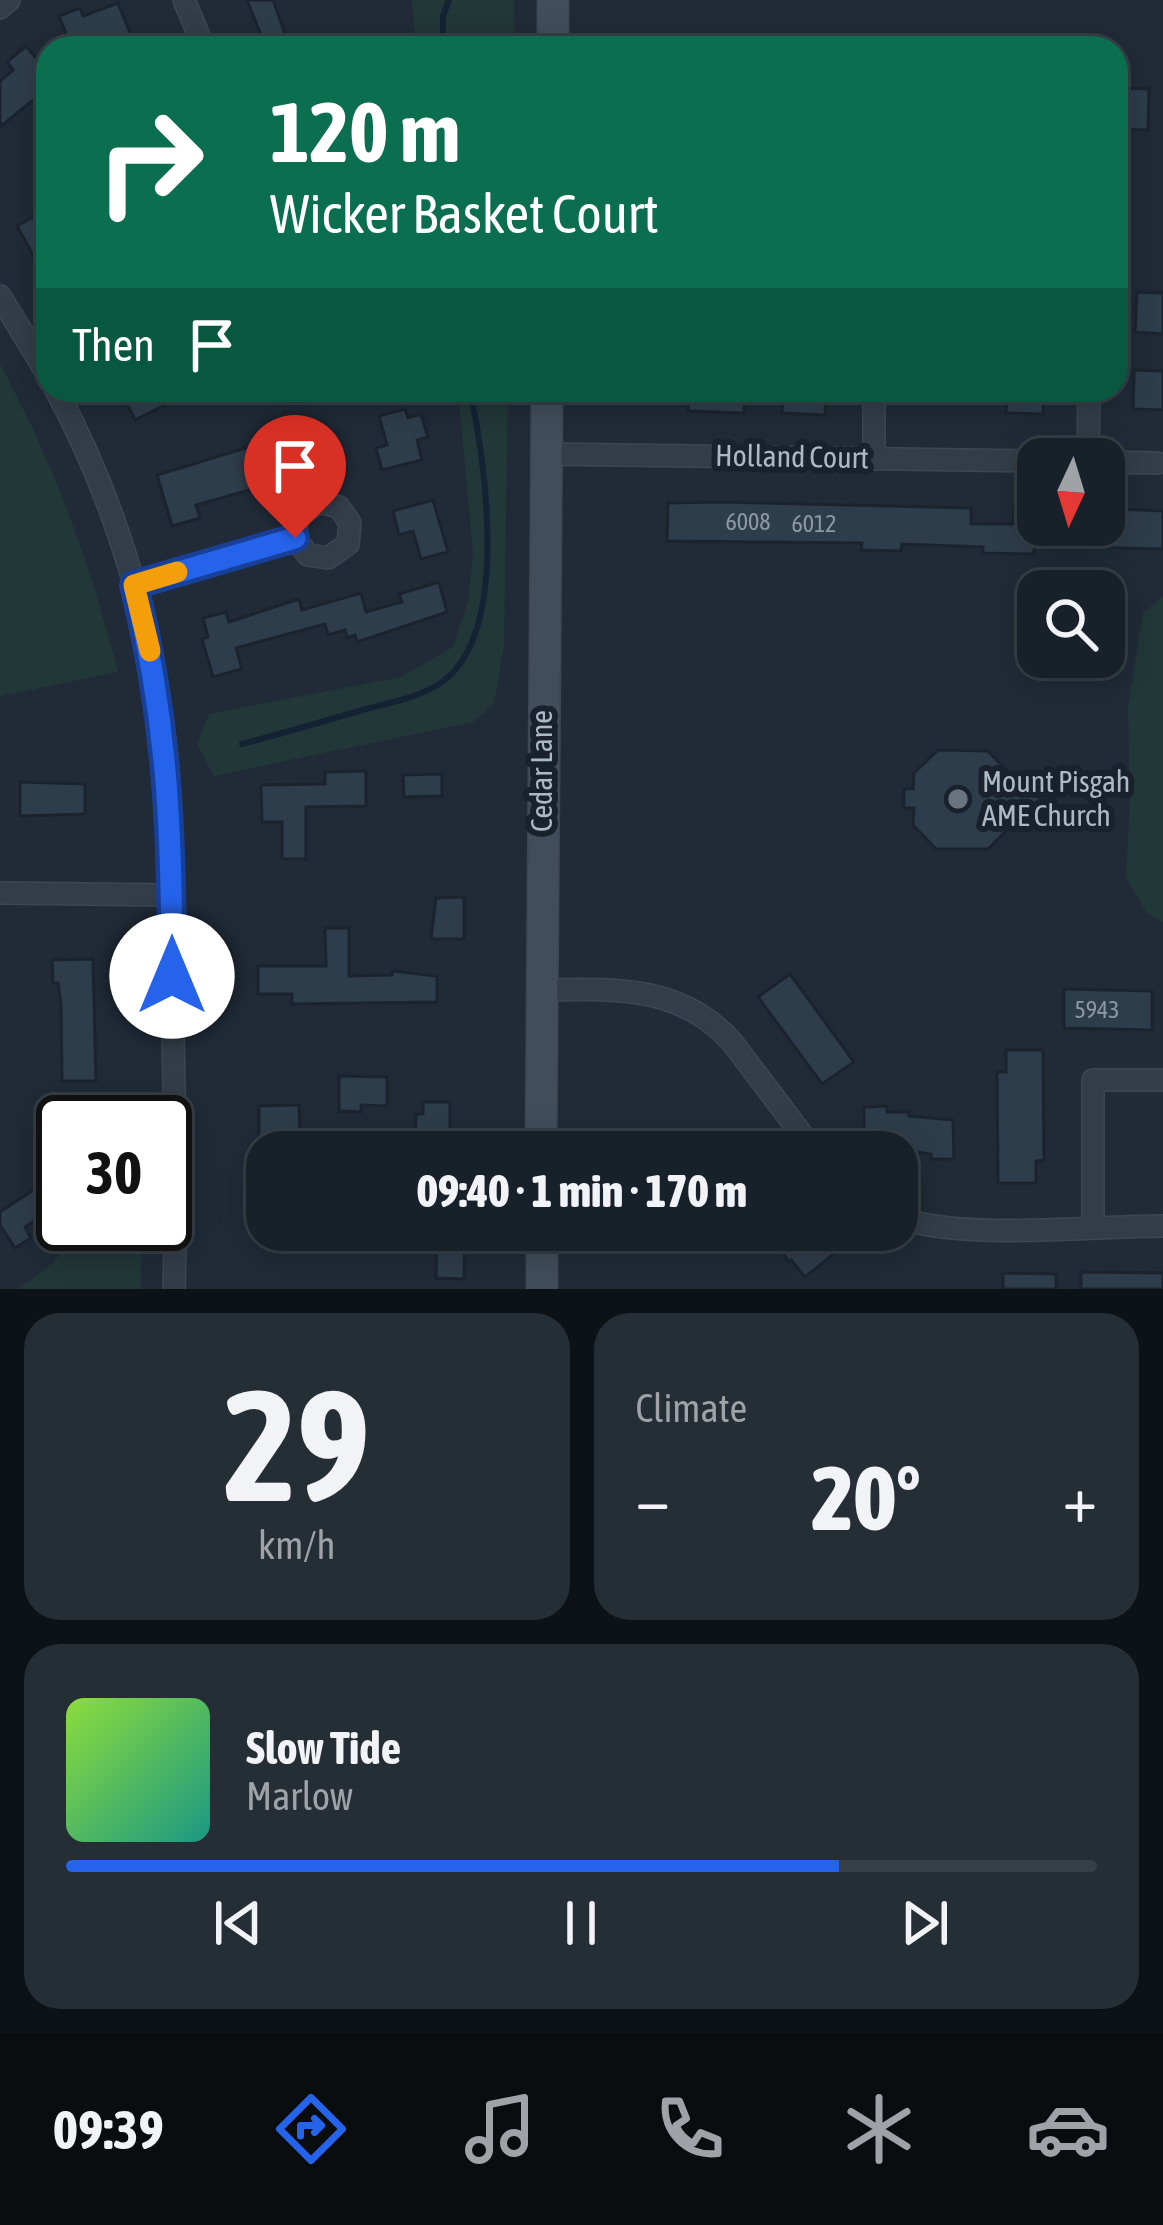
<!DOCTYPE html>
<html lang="en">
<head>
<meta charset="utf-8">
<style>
  body { margin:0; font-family:"Asap Condensed",sans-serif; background:#252d35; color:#f1f3f6; height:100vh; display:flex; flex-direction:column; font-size:45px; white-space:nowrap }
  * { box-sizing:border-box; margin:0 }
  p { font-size:39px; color:#9fa3a8 }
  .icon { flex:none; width:66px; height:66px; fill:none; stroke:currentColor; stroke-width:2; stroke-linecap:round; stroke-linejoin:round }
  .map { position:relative; height:1289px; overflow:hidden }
  .drawer { display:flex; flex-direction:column; gap:24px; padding:24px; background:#0d1217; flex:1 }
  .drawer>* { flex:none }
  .hud { position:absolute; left:36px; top:36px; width:1092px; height:366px; border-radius:36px; box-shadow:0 6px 30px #0003,0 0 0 3px #363e46; background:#0b6e4f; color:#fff; overflow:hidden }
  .needle { width:78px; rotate:184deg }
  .tools { position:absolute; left:1017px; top:438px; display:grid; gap:24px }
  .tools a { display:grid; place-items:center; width:108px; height:108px; border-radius:24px; background:#182029; box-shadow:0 6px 30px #0003,0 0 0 3px #363e46; font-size:60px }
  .speed { position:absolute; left:36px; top:1095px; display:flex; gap:24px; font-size:60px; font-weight:700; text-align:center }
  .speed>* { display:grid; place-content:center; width:156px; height:156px; border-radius:50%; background:#182029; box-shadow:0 6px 30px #0003,0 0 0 3px #363e46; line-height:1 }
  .speed .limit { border:6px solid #111; border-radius:18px; background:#fff; color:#111 }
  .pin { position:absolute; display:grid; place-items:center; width:102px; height:102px; color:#fff; margin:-123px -51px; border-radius:50% 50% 50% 0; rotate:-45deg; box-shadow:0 0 12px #0007 }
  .pin .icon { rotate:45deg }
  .me { position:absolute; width:132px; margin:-66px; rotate:0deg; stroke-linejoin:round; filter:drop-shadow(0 0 9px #0008) }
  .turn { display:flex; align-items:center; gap:42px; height:252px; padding:0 36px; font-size:54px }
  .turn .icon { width:156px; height:156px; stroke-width:2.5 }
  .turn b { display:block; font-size:84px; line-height:102px }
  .then { display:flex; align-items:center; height:114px; padding:0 36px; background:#0003; gap:24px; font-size:45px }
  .big { font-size:90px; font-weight:800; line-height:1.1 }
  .drawer .tile { flex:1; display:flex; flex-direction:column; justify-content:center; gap:18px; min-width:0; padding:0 42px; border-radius:36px; background:#252d35 }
  .drawer .dial { align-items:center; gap:0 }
  .dial b { font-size:156px; line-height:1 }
  .song { display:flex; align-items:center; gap:36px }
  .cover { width:144px; height:144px; border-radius:18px; background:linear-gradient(135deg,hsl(90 70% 55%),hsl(170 70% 35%)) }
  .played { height:12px; border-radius:6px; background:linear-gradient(90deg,#2563eb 75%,#363e46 75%) }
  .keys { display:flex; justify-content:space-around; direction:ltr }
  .heat { display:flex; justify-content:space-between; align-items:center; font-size:66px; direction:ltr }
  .drawer .tiles { flex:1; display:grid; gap:24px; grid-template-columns:1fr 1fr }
  .tile:last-child { grid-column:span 2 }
  .trip { position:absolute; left:246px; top:1131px; width:672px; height:120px; border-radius:36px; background:#182029; box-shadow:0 6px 30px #0003,0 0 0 3px #363e46; font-weight:800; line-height:120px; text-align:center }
  .menu { display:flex; height:192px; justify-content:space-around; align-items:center; background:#0a0d10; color:#9fa3a8 }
  .menu .icon { width:84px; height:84px }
  .menu .on { color:#2563eb }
  .menu b { font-size:54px; color:#f1f3f6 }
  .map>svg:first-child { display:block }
  .green { fill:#223738 }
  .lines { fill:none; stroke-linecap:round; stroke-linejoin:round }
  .stream { stroke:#132334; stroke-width:6 }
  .building { fill:#2e3d4b; stroke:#1b242e; stroke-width:3 }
  .minor-casing { stroke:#3d4651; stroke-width:24 }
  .secondary-casing { stroke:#3d4651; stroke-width:33 }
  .minor { stroke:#333d48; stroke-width:21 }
  .secondary { stroke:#414d5b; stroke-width:30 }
  .route-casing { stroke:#184099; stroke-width:30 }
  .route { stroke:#2563eb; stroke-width:21 }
  .slow { stroke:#f59e0b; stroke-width:21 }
  .worship-dot { fill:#6b7280; stroke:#19222c; stroke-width:4.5 }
  .labels { text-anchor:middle; stroke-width:12; stroke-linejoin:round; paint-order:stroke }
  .number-label { font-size:24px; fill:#8c98a5 }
  .street-label { font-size:30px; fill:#adb8c5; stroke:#19222c }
  .poi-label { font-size:30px; fill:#adb8c5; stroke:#19222c; text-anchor:start }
</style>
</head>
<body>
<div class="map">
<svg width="1163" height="1289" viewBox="0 0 1163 1289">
  <rect width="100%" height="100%" fill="#202b37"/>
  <g class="green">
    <polygon points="412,0 514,0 514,48 416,48"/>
    <path d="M0,364C54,463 90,563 118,672L0,696Z"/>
    <polygon points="458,390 508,390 504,646 494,703 473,722 214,776 197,745 209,714 401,677 453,647 468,602 473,553"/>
    <polygon points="1163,596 1163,923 1146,912 1126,877 1130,803 1128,706 1143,613"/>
    <path d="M80,1224H142L141,1289H17C44,1271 67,1255 80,1224Z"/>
  </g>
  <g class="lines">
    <g class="stream">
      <polyline points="443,48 443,16 449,0"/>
      <path d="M242,744C284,733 325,721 366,709C389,703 415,698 436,686C513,641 485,463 470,390"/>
    </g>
  </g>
  <g class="building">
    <polygon points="247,0 273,0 290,48 232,48 231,45 261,35"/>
    <polygon points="118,3 132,38 107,48 72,48 59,16 80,8 83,16"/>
    <polygon points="26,46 48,73 48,88 0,127 0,81 13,70 7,62"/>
    <polygon points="1116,88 1149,89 1148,130 1116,129"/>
    <polygon points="48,209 48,282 17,226"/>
    <polygon points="1137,292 1163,293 1163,334 1135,332"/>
    <polygon points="1134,370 1163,371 1163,410 1133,409"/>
    <polygon points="120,390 157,390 165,405 135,420"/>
    <polygon points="689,390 745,390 744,413 688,411"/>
    <polygon points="783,390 826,390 825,415 782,413"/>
    <polygon points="1007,390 1044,390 1043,414 1006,413"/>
    <polygon points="405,409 408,418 421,414 428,437 417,440 422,460 382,470 376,448 387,445 379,416"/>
    <polygon points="252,446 263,486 196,505 200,518 172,526 157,475"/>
    <polygon points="433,500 448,552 421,559 413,531 399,535 393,511"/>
    <polygon points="721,502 971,508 971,524 1013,524 1014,508 1034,508 1034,525 1118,525 1118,509 1163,511 1163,549 1034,546 1034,554 983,553 983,547 902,544 901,551 861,550 862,543 667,541 668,503"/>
    <polygon points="439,582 447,612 357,642 355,635 347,638 345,630 328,635 325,624 236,648 242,669 213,677 202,639 208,637 203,618 226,612 229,622 299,599 302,610 361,593 366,612 402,602 399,594"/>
    <polygon points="938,750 988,751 1013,777 1038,775 1040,826 1009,828 988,849 936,849 913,825 914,808 904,808 904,789 913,789 914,773"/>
    <polygon points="366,771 366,806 306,807 306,859 282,859 282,822 262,822 261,785 325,784 325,772"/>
    <polygon points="442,774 442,796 404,797 403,775"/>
    <polygon points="20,782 85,784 85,814 20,816"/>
    <polygon points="464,897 464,939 431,939 436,898"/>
    <polygon points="325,928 349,928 349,976 392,975 392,971 437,976 437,1002 292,1004 292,994 258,994 258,966 326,966"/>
    <polygon points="93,959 96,1081 62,1081 61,1005 58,983 53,983 52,960"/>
    <polygon points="790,974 854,1062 822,1084 758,997"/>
    <polygon points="1064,989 1152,991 1152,1030 1064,1028"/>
    <polygon points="1006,1050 1043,1050 1044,1160 1036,1161 1036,1183 998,1183 997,1072 1006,1072"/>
    <polygon points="339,1076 387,1077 387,1106 361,1105 361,1112 339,1111"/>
    <polygon points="63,1091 63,1108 95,1121 63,1122 63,1156 39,1147 47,1128 41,1126 50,1103 56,1106"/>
    <polygon points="423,1102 450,1102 450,1144 415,1148 416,1114 423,1114"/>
    <polygon points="299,1105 300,1135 259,1136 259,1106"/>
    <polygon points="887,1106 887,1112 909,1112 909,1116 953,1120 954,1159 931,1159 931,1154 864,1145 864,1107"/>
    <polygon points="35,1189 50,1211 25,1227 31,1238 15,1248 0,1225 0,1212"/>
    <polygon points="440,1230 465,1230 464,1279 436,1278 437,1234"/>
    <polygon points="766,1230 816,1230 835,1253 805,1277 791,1260 789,1262"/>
    <polygon points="1081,1272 1163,1273 1163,1289 1081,1289"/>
    <polygon points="1003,1273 1056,1274 1056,1289 1003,1289"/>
  </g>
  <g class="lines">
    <defs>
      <g id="minor">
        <polyline points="184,0 204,48"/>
        <polyline points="0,8 9,0"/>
        <polyline points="0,296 48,375"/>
        <path d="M56,390C119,507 157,639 168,771C174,843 171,917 172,989C174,1089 177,1189 174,1289"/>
        <polyline points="546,454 1038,461"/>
        <polyline points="874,459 874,390"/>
        <polyline points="1088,459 1089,390"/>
        <polyline points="1104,462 1157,463"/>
        <polyline points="134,585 295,538 297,517 319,502 339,507 350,523 348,544 328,558 308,555 295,538"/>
        <polyline points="0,893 172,895"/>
        <path d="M541,990C612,989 680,984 732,1042L815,1152"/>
        <path d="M897,1217C963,1241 1089,1226 1163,1226"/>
        <polyline points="1093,1226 1093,1080 1163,1080"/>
      </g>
      <g id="secondary">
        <polyline points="553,48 553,0"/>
        <polyline points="541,1152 547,390"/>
        <polyline points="542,1230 542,1289"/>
      </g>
    </defs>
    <use href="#minor" class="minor-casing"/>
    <use href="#secondary" class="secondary-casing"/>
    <use href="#minor" class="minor"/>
    <use href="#secondary" class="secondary"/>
  </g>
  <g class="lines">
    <defs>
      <path id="route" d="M172,976C172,835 168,722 134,585L295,538"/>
    </defs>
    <use href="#route" class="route-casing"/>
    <use href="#route" class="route"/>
    <polyline class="slow" points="150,651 134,585 177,572"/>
  </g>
  <circle class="worship-dot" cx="958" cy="799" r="12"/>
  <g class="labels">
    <g class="number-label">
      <text x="748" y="530">6008</text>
      <text x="814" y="532">6012</text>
      <text x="1097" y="1018">5943</text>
    </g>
    <g class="street-label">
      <text transform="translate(792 457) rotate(1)" y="10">Holland Court</text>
      <text transform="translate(542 771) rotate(-90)" y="10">Cedar Lane</text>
    </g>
    <g class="poi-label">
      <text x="982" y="792">Mount Pisgah<tspan x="982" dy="34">AME Church</tspan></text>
    </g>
  </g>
</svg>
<div class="tools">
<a><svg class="needle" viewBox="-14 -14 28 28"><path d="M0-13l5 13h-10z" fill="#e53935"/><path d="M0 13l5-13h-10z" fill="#9fa3a8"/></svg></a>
<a><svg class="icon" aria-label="search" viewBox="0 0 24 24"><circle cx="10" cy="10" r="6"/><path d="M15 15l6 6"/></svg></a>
</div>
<div class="speed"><div class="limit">30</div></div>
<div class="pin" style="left:295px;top:538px;background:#d93025"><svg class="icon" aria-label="arrive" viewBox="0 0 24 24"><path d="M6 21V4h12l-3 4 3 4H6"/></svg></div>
<svg class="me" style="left:172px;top:976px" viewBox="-20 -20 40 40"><circle r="19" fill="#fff"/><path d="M0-13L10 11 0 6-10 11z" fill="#2563eb"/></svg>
<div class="trip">09:40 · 1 min · 170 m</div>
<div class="hud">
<div class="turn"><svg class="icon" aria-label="right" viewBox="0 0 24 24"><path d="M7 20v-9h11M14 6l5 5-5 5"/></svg><div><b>120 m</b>Wicker Basket Court</div></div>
<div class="then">Then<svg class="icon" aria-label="arrive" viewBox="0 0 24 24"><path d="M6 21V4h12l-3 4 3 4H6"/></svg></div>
</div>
</div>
<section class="drawer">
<div class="tiles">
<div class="tile dial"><b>29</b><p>km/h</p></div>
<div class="tile"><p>Climate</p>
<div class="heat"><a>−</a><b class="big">20°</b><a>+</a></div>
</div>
<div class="tile">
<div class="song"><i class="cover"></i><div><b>Slow Tide</b><p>Marlow</p></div></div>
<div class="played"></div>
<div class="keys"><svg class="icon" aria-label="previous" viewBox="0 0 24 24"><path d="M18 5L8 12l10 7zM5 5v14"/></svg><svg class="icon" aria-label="pause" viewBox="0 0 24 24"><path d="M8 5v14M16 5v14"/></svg><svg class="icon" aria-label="next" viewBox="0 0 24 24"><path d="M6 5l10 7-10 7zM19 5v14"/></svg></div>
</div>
</div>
</section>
<nav class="menu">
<b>09:39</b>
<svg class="icon on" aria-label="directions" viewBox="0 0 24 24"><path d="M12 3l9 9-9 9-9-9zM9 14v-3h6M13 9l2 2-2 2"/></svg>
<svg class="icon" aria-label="music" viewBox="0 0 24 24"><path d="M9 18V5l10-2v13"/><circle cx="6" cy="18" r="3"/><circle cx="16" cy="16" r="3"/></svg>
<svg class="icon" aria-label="phone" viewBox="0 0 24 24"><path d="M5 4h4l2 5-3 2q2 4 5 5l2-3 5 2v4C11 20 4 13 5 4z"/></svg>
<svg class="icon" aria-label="climate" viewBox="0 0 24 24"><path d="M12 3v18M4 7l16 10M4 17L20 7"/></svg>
<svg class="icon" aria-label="car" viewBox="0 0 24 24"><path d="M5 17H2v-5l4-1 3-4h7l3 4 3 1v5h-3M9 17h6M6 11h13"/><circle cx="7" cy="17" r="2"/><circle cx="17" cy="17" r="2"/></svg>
</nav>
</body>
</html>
